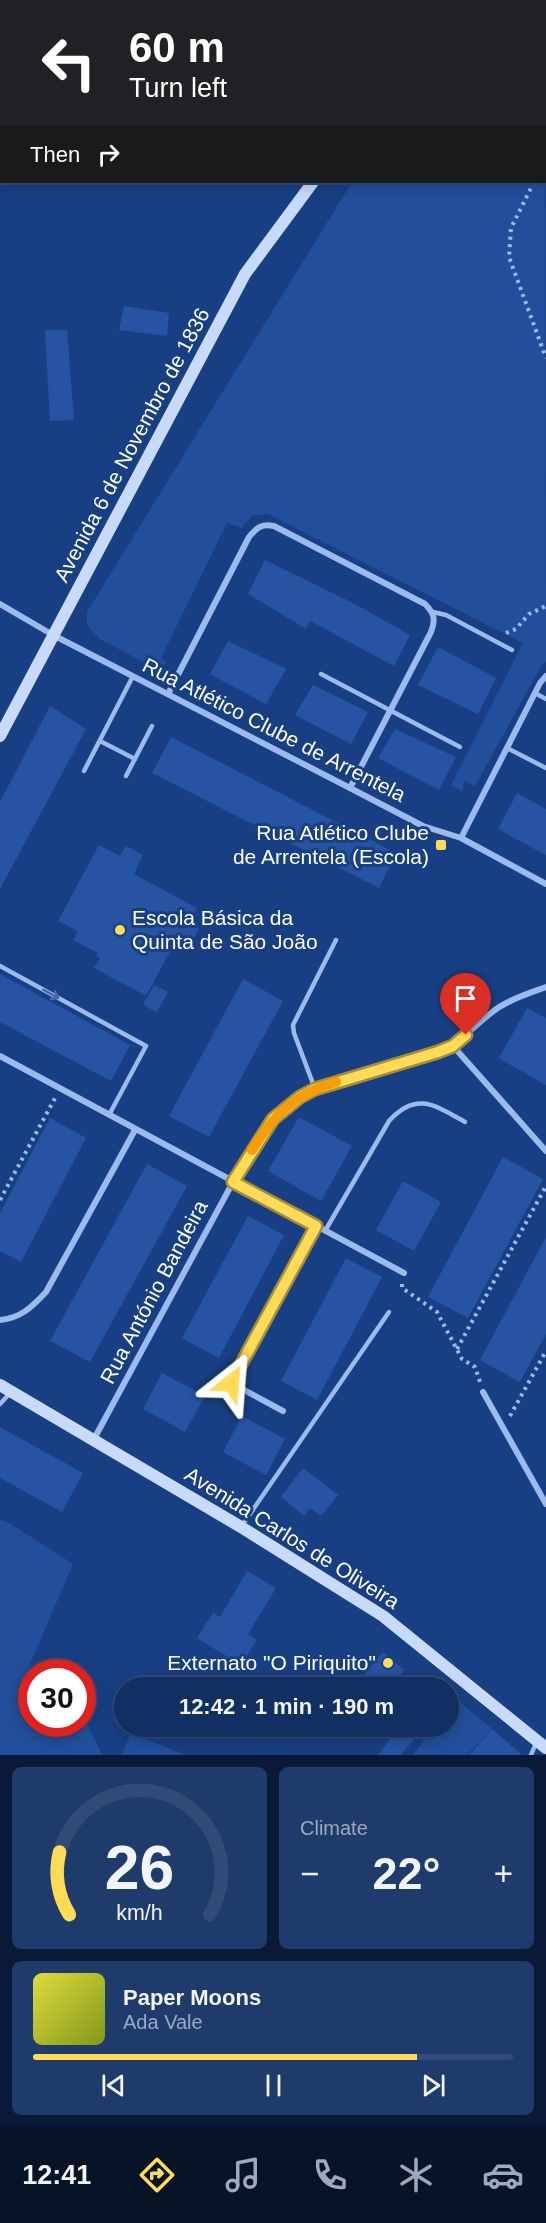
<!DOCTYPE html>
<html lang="en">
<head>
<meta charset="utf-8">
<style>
  body { margin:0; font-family:Helvetica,sans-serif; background:#1f3b6b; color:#f1f3f6; height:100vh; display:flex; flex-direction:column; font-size:22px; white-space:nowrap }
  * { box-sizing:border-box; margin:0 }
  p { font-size:20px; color:#9ca9be }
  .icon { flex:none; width:33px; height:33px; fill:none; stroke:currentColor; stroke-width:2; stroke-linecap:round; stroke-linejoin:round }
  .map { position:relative; height:1755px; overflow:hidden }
  .details { display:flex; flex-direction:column; gap:12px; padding:12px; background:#0a1a36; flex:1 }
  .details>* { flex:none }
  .banner { position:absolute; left:0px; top:0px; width:546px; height:183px; box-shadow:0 3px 15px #0003,0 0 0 2px #314a77; background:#202124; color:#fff; overflow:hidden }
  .speed { position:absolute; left:18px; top:1659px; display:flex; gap:12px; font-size:30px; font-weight:700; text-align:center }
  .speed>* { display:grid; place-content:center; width:78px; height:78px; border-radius:50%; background:#122f62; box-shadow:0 3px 15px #0003,0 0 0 2px #314a77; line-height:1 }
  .speed .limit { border:9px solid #d22; background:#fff; color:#111 }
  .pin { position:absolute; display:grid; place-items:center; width:51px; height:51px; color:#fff; margin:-62px -26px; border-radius:50% 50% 50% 0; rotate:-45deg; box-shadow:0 0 6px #0007 }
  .pin .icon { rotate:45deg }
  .me { position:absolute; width:66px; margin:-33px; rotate:28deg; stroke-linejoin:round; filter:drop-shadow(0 0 4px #0008) }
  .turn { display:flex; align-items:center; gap:21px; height:126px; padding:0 30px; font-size:27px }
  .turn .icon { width:78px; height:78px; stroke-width:2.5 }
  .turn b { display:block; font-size:42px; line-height:51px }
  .then { display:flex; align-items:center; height:57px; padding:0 30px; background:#0003; gap:12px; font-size:22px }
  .big { font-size:45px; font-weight:800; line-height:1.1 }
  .details .tile { flex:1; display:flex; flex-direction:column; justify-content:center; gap:9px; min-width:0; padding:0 21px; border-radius:9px; background:#1f3b6b }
  .details .dial { align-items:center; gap:0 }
  .dial svg { height:156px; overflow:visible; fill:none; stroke:#314a77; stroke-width:7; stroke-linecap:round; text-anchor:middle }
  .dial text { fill:#f1f3f6; stroke:none }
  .song { display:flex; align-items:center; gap:18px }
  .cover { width:72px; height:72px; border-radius:9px; background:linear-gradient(135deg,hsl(60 70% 55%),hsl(70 70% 35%)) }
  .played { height:6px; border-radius:3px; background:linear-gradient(90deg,#ffdb57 80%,#314a77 80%) }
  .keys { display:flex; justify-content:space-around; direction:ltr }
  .heat { display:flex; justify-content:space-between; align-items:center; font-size:33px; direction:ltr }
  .details .tiles { flex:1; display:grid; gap:12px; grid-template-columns:1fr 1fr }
  .tile:last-child { grid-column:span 2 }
  .trip { position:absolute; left:114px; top:1677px; width:345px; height:60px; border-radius:30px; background:#122f62; box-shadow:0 3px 15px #0003,0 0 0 2px #314a77; font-weight:800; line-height:60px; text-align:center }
  .tabs { display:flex; height:96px; justify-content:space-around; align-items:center; background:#071327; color:#9ca9be }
  .tabs .icon { width:42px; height:42px }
  .tabs .active { color:#ffdb57 }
  .tabs b { font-size:27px; color:#f1f3f6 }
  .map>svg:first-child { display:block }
  .green { fill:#214f9c }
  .building { fill:#2654a2 }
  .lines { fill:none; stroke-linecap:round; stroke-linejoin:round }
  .path { stroke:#9cbaec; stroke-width:4; stroke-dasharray:3 4.5; stroke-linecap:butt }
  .lane { stroke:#9cbaec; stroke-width:4.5 }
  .street { stroke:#9cbaec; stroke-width:6 }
  .secondary { stroke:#c8daf9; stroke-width:12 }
  .oneway { stroke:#466aa8 }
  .route-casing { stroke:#a68e39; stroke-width:15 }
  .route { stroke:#ffdb57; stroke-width:10 }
  .slow { stroke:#f59e0b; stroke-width:10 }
  .poi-dot { fill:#ffdb57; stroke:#183f83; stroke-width:2 }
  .labels { text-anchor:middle; stroke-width:6; stroke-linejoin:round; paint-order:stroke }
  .street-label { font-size:21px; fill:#fff; stroke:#183f83 }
  .poi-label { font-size:21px; fill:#fff; stroke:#183f83; text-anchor:end }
</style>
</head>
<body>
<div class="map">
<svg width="546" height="1755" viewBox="0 0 546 1755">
  <rect width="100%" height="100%" fill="#183f83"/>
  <g class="green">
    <polygon points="0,0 451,0 2,2 1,32"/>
    <polygon points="545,31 546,662 543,663 475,786 465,781 462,792 451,785 523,643 268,514 252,516 241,528 227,523 161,658 166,662 163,667 156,669 100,639 87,625 87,612 352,182 544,182"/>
    <polygon points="0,1520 11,1524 73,1564 30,1664 38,1672 32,1672 32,1724 82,1724 83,1714 102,1755 0,1755"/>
    <polygon points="456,1699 492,1729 467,1755 413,1755 435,1727 448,1726 449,1709"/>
    <polygon points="131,1733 180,1753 184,1755 122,1755"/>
  </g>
  <g class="building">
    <polygon points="124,306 169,313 167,336 119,330"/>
    <polygon points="45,330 67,330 74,420 50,421"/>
    <polygon points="265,560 353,603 410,635 394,666 310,621 306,629 248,594"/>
    <polygon points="228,641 286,669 266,704 210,674"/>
    <polygon points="438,647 496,678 478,714 418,685"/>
    <polygon points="313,685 368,712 351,744 295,715"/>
    <polygon points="50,706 86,729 0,889 0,802"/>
    <polygon points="395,729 456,757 439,790 378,758"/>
    <polygon points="171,737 396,853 379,888 152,773"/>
    <polygon points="517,793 546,809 546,855 498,829"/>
    <polygon points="99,845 120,856 126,846 143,855 134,874 197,908 189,923 199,928 190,945 182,941 178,949 173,946 146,996 94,968 100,958 96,956 98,953 73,940 78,931 58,921"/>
    <polygon points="0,974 130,1045 111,1081 0,1022"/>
    <polygon points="243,979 283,1001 209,1137 169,1116"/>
    <polygon points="154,985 168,992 157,1012 143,1005"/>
    <polygon points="527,1008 546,1018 546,1085 499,1058"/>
    <polygon points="299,1117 352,1146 321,1201 268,1171"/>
    <polygon points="50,1118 86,1138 21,1262 0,1251 0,1213"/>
    <polygon points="503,1157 543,1179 468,1318 428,1297"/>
    <polygon points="147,1164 187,1186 90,1362 50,1341"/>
    <polygon points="403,1181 441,1202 414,1251 376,1230"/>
    <polygon points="248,1216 284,1235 219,1358 182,1338"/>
    <polygon points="546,1237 546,1334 520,1382 480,1360"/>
    <polygon points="346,1258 382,1277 317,1400 281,1381"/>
    <polygon points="162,1373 205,1396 185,1432 143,1409"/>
    <polygon points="242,1416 285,1439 266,1475 223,1452"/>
    <polygon points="0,1427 83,1473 62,1512 0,1478"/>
    <polygon points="303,1468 338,1495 321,1516 310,1508 304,1516 281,1497"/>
    <polygon points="247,1571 276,1588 248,1634 257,1640 241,1665 197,1638 213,1613 220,1617"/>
    <polygon points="383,1652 404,1670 389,1688 353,1688"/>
    <polygon points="378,1726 425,1726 401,1755 378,1755 391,1738"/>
    <polygon points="492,1729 522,1755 469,1755"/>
  </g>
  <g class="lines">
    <g class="path">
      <polyline points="544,164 546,162"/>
      <polyline points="534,182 511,228 509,257 546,358"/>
      <polyline points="506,633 516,629 529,614 546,606"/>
      <polyline points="0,1200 55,1098"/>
      <polyline points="402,1284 402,1288 437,1312 462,1359 475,1367 480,1382"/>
      <polyline points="457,1349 546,1186"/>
      <polyline points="510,1416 546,1351"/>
    </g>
    <g class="lane">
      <polyline points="433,612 446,615 512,650"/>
      <polyline points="321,674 460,747"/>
      <polyline points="535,693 546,699"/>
      <polyline points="100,741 135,759"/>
      <polyline points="507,748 546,768"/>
      <polyline points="84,771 133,676"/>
      <polyline points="126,776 152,726"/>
      <polyline points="0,966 146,1046 109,1115"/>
      <polyline points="315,1089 294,1033 293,1025 336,940"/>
      <path d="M325,1231L389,1121C416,1091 435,1105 465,1122"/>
      <polyline points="0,1404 10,1393"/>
      <polyline points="241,1527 389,1312"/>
      <polyline points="531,1755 536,1743"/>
    </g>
    <g class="street">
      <polyline points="535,0 536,2"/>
      <polyline points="544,12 546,14"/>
      <polyline points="0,604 53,635 350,788 423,826 461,838 546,884"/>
      <path d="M168,694L249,537C257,528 261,523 274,526L425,604C434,613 436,619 431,632L350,788"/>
      <polyline points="461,838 540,683 546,676"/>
      <polyline points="453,1046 546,1151"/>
      <polyline points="0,1056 404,1273"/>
      <path d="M0,1320C21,1318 32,1307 46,1292L135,1130"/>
      <polyline points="483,1392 546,1504"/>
      <polyline points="283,1411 231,1383 316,1226"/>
      <path d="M94,1439L233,1182L273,1119L287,1106L315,1089L438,1052C459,1043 473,1027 491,1013C507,1000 527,994 546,987"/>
    </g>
    <g class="secondary">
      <polyline points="459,2 460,0"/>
      <polyline points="0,736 245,274 313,182"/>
      <polyline points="0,1385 241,1527 383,1616 546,1748"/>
    </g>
  </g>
  <defs><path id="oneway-shaft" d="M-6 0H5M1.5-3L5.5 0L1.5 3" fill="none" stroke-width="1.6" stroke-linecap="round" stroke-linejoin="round" transform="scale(1.5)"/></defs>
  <use class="oneway" href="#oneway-shaft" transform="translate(51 994) rotate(29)"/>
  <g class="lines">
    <defs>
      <polyline id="route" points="231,1383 316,1226 233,1182 273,1119 300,1097 315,1089 438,1052 453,1046 466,1035"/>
    </defs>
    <use href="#route" class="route-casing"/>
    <use href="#route" class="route"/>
    <path class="slow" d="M252,1150C274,1114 295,1094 336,1082"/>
  </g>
  <g class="poi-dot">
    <rect x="435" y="839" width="12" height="12" rx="3"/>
    <circle cx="120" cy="930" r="6"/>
    <circle cx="388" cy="1663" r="6"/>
  </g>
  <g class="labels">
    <g class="street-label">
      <text transform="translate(132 445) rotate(-62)" y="7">Avenida 6 de Novembro de 1836</text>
      <text transform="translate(274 730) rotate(27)" y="7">Rua Atlético Clube de Arrentela</text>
      <text transform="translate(154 1292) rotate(-62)" y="7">Rua António Bandeira</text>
      <text transform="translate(292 1538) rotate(32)" y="7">Avenida Carlos de Oliveira</text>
    </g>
    <g class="poi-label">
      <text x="429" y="840">Rua Atlético Clube<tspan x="429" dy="24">de Arrentela (Escola)</tspan></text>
      <text x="132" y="925" text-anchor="start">Escola Básica da<tspan x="132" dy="24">Quinta de São João</tspan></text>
      <text x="376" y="1670">Externato "O Piriquito"</text>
    </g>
  </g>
</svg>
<div class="speed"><div class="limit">30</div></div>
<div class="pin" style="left:466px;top:1035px;background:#d93025"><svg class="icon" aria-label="arrive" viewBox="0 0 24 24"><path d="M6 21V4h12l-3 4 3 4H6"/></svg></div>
<svg class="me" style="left:231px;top:1383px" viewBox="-20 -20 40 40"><path d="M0-17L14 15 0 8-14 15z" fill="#ffdb57" stroke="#fff" stroke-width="4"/></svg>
<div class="trip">12:42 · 1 min · 190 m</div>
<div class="banner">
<div class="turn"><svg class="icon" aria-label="left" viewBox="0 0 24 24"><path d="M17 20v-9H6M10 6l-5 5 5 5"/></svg><div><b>60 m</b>Turn left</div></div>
<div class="then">Then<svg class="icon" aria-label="right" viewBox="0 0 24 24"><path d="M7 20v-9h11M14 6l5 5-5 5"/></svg></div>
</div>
</div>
<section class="details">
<div class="tiles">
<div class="tile dial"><svg viewBox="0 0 100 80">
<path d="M14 69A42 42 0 1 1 86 69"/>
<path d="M14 69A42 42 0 0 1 9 37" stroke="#ffdb57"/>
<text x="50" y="56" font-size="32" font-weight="700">26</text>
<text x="50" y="72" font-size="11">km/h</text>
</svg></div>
<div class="tile"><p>Climate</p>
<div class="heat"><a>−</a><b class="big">22°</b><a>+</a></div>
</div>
<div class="tile">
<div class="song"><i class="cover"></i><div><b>Paper Moons</b><p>Ada Vale</p></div></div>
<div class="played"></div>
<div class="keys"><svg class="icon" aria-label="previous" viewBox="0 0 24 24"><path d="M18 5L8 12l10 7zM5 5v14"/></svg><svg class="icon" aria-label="pause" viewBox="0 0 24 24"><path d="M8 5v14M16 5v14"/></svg><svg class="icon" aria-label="next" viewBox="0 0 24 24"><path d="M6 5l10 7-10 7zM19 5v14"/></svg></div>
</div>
</div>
</section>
<nav class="tabs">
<b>12:41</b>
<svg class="icon active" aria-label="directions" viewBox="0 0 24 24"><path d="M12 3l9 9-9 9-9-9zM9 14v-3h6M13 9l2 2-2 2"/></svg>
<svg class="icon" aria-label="music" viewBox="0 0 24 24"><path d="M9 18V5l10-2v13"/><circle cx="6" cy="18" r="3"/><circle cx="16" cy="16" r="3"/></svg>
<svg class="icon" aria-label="phone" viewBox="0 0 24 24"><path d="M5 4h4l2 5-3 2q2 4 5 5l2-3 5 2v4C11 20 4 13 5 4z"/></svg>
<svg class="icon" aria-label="climate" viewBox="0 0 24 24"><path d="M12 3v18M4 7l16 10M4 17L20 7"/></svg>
<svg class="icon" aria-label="car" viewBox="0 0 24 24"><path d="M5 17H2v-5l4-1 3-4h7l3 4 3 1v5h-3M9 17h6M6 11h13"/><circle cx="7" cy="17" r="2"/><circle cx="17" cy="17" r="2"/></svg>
</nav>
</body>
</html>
